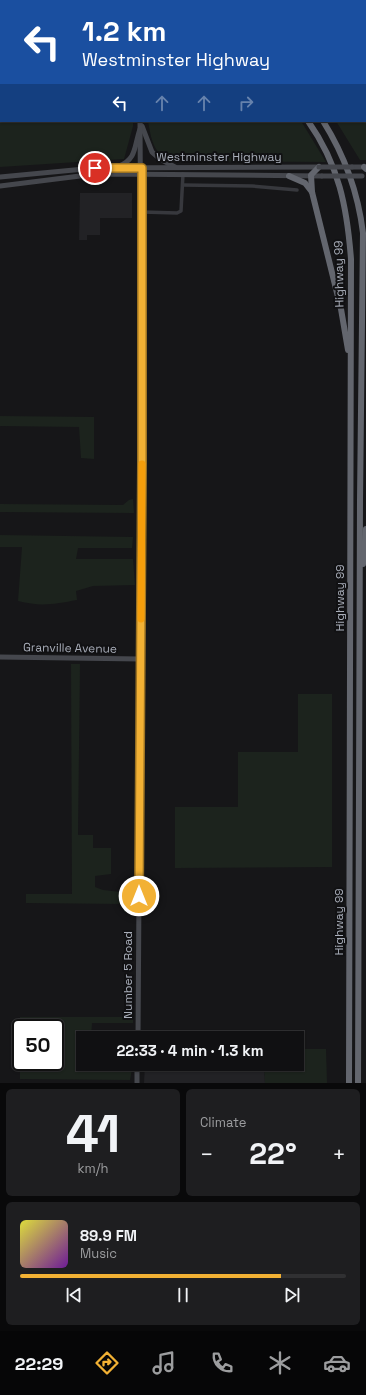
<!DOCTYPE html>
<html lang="en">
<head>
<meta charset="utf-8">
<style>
  body { margin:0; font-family:"Space Grotesk",sans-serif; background:#1e1e20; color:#f1f3f6; height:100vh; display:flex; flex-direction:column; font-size:15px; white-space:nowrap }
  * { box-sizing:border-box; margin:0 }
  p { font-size:13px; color:#9c9d9f }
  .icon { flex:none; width:22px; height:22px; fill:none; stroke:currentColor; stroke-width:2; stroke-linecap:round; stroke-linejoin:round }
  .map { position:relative; height:1083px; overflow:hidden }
  .side { display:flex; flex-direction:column; gap:6px; padding:6px; background:#09090a; flex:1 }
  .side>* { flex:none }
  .hud { position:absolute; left:0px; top:0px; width:366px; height:122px; box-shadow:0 1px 3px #0004,0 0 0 1px #303032; background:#1a4fa0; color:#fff; overflow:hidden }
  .speed { position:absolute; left:12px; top:1019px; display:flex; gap:8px; font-size:20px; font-weight:700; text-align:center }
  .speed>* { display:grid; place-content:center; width:52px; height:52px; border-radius:50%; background:#101012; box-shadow:0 1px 3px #0004,0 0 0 1px #303032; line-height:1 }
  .speed .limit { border:2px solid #111; border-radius:6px; background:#fff; color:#111 }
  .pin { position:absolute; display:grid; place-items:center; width:34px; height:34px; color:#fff; margin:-17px; border:2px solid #fff; border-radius:50%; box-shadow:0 1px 4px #0007 }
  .me { position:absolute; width:44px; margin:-22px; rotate:0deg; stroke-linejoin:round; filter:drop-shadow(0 0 3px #0008) }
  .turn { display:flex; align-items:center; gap:14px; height:84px; padding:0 16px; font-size:18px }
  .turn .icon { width:52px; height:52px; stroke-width:2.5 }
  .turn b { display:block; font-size:28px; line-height:34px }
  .lanes { display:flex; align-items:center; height:38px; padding:0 16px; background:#0003; justify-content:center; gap:20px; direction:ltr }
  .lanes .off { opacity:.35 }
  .big { font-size:30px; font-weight:700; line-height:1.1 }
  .side .tile { flex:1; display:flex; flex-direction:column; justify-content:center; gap:6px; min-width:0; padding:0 14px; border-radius:6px; background:#1e1e20 }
  .side .dial { align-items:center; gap:0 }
  .dial b { font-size:52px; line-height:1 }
  .song { display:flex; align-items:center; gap:12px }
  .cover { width:48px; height:48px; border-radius:6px; background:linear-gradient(135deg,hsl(60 70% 55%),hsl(280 70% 35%)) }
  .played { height:4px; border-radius:2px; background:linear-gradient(90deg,#f2b134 80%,#303032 80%) }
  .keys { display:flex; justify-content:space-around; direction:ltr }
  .heat { display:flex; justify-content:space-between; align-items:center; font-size:22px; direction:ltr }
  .side .tiles { flex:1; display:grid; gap:6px; grid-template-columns:1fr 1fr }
  .tile:last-child { grid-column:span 2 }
  .trip { position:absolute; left:76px; top:1031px; width:228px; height:40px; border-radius:0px; background:#101012; box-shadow:0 1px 3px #0004,0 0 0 1px #303032; font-weight:700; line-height:40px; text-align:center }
  .menu { display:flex; height:64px; justify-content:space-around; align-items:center; background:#060607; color:#9c9d9f }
  .menu .icon { width:28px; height:28px }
  .menu .current { color:#f2b134 }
  .menu b { font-size:18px; color:#f1f3f6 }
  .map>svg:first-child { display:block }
  .built { fill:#222225 }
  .green { fill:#1c231d; fill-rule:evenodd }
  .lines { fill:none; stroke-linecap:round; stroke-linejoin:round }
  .street { stroke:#37383d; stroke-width:3.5 }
  .secondary { stroke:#45474d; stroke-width:5 }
  .highway { stroke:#63666e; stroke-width:6 }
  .secondary-bridge { stroke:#45474d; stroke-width:5 }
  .route-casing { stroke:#9d7322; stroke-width:10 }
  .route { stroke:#f2b134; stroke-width:7 }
  .slow { stroke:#f59e0b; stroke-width:7 }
  .labels { text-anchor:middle; stroke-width:4; stroke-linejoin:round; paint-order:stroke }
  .street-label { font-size:12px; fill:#a8adb8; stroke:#111113 }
</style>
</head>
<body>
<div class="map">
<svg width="366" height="1083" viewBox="0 0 366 1083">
  <rect width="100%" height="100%" fill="#161618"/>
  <g class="built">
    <polygon points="80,193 132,193 132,218 100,218 100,235 87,235 87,240 79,240"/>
    <polygon points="145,1064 177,1064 184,1071 190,1064 264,1064 265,1083 144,1083"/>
  </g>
  <g class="green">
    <polygon points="0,0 116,0 1,1 1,121 133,121 133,126 124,159 0,167"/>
    <polygon points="292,0 366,0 366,160 360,160 336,121 365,121 365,1"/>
    <path d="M148,121H301L326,162L171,161C153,154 151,138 148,121Z"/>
    <polygon points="0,416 94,417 94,459 81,458 79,427 0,426"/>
    <polygon points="133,499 134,513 0,512 0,504 123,505 129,500"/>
    <path d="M0,535L133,537L132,548H78L76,559H133L135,585L93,586L76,591L77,600C55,604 41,607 18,601L22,547H0Z"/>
    <polygon points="71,664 80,664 78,835 93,835 93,848 111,848 111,874 95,876 95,887 103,890 121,892 129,885 134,884 134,913 124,912 124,904 26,903 26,894 72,894"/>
    <polygon points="298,694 332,694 332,867 175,868 175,807 238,807 238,752 298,752"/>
    <path d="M20,1017H133V1023H92L91,1038H83L81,1069H132L130,1080L20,1079ZM21,1028H55V1062H21Z"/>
    <polygon points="297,1049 326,1049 327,1083 265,1083 264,1064 297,1064"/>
  </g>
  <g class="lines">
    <g class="street">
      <polyline points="183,185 252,186 297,190"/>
      <polyline points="142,212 177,213 181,211 183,174"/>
    </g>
    <g class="secondary">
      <polyline points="121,0 121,1"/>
      <polyline points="142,126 152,152 160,159 175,167"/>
      <path d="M119,166C137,159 134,146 140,129"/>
      <polyline points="352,167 366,167"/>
      <polyline points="0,177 95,168 319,167"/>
      <polyline points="0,186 80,176 114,174 322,176"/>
      <polyline points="0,657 140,659"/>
      <polyline points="138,1038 142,463 140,121"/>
      <polyline points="137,1083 137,1064"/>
    </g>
    <g class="highway">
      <polyline points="165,0 166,1"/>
      <polyline points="197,0 198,1"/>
      <polyline points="212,0 213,1"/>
      <polyline points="223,0 224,1"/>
      <path d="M308,121C339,165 347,207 351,259L349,1083"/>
      <path d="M323,121C345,156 358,192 363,233L360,500L358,1083"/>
      <polyline points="319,167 311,175 312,192 341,309 348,350"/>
      <polyline points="364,167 366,169"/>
      <polyline points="289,176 305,183 312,192"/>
      <polyline points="363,564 366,529"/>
    </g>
    <g class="secondary-bridge">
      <polyline points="319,167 352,167"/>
      <polyline points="322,176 362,176"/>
    </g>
  </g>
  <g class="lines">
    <defs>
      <polyline id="route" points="95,168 142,168 142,463 139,896"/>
    </defs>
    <use href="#route" class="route-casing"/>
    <use href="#route" class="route"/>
    <polyline class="slow" points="141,619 142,464"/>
  </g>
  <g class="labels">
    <g class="street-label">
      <text x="219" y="161">Westminster Highway</text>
      <text transform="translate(339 274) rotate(-91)" y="4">Highway 99</text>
      <text transform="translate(340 598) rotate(-90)" y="4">Highway 99</text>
      <text transform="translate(70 648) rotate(1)" y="4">Granville Avenue</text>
      <text transform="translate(339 922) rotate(-90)" y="4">Highway 99</text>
      <text transform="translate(128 975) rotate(-90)" y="4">Number 5 Road</text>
    </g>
  </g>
</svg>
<div class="speed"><div class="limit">50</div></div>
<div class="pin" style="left:95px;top:168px;background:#d93025"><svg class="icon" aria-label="arrive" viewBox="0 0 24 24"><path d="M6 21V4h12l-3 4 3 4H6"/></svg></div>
<svg class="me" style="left:139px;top:896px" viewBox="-20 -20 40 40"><circle r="17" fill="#f2b134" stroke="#fff" stroke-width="3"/><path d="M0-11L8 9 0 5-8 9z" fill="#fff"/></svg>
<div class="trip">22:33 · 4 min · 1.3 km</div>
<div class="hud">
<div class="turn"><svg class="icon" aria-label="left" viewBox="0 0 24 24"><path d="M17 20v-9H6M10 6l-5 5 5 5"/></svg><div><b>1.2 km</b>Westminster Highway</div></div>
<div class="lanes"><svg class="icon" aria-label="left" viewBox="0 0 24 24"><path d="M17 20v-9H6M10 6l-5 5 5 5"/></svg><svg class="icon off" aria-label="ahead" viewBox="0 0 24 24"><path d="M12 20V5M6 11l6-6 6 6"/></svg><svg class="icon off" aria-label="ahead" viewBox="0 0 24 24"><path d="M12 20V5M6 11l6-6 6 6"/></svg><svg class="icon off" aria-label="right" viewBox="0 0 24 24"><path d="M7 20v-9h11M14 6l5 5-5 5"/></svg></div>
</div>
</div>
<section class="side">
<div class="tiles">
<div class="tile dial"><b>41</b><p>km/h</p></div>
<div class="tile"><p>Climate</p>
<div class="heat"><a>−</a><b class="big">22°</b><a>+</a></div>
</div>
<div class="tile">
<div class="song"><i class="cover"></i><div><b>89.9 FM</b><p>Music</p></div></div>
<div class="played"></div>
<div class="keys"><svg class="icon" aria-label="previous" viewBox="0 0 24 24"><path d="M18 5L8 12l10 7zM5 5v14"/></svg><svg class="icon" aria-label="pause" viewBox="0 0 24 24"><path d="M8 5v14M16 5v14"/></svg><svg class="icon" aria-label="next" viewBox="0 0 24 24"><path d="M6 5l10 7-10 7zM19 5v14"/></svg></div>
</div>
</div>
</section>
<nav class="menu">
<b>22:29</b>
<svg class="icon current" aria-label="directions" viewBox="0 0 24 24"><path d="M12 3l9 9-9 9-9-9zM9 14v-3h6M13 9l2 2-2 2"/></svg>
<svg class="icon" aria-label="music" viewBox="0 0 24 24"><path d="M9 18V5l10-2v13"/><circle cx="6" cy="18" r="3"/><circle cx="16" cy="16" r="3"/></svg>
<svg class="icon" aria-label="phone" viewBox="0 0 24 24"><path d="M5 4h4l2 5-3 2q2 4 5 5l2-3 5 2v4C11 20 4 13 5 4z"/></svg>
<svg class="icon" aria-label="climate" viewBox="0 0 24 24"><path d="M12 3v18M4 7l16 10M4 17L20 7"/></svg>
<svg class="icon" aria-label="car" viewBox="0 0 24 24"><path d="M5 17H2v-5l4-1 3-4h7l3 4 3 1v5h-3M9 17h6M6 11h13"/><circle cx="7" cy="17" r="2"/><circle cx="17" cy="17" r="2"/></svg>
</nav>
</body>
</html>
